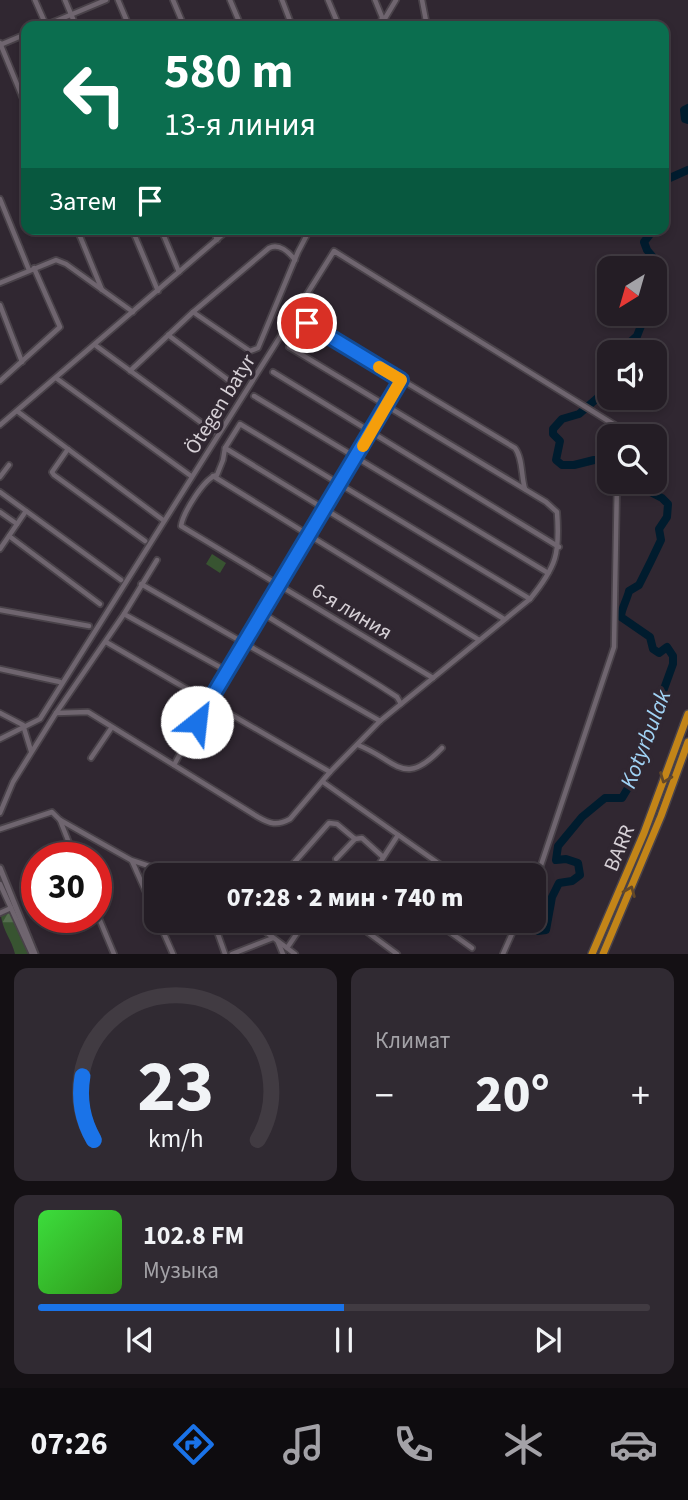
<!DOCTYPE html>
<html lang="ru">
<head>
<meta charset="utf-8">
<style>
  body { margin:0; font-family:"Source Sans 3",sans-serif; background:#302a32; color:#f1f3f6; height:100vh; display:flex; flex-direction:column; font-size:26px; white-space:nowrap }
  * { box-sizing:border-box; margin:0 }
  p { font-size:23px; color:#a3a2a7 }
  .icon { flex:none; width:38px; height:38px; fill:none; stroke:currentColor; stroke-width:2; stroke-linecap:round; stroke-linejoin:round }
  .map { position:relative; height:954px; overflow:hidden }
  .side { display:flex; flex-direction:column; gap:14px; padding:14px; background:#141014; flex:1 }
  .side>* { flex:none }
  .hud { position:absolute; left:21px; top:21px; width:648px; height:214px; border-radius:14px; box-shadow:0 4px 10px #0003,0 0 0 2px #413b42; background:#0b6e4f; color:#fff; overflow:hidden }
  .needle { width:46px; rotate:217deg }
  .tools { position:absolute; left:597px; top:256px; display:grid; gap:14px }
  .tools a { display:grid; place-items:center; width:70px; height:70px; border-radius:14px; background:#241d25; box-shadow:0 4px 10px #0003,0 0 0 2px #413b42; font-size:35px }
  .speed { position:absolute; left:21px; top:842px; display:flex; gap:14px; font-size:35px; font-weight:700; text-align:center }
  .speed>* { display:grid; place-content:center; width:91px; height:91px; border-radius:50%; background:#241d25; box-shadow:0 4px 10px #0003,0 0 0 2px #413b42; line-height:1 }
  .speed .limit { border:10px solid #d22; background:#fff; color:#111 }
  .pin { position:absolute; display:grid; place-items:center; width:60px; height:60px; color:#fff; margin:-30px; border:4px solid #fff; border-radius:50%; box-shadow:0 2px 7px #0007 }
  .me { position:absolute; width:77px; margin:-38px; rotate:29deg; stroke-linejoin:round; filter:drop-shadow(0 0 5px #0008) }
  .turn { display:flex; align-items:center; gap:24px; height:147px; padding:0 28px; font-size:32px }
  .turn .icon { width:91px; height:91px; stroke-width:2.5 }
  .turn b { display:block; font-size:49px; line-height:60px }
  .then { display:flex; align-items:center; height:66px; padding:0 28px; background:#0003; gap:14px; font-size:26px }
  .big { font-size:52px; font-weight:800; line-height:1.1 }
  .side .tile { flex:1; display:flex; flex-direction:column; justify-content:center; gap:10px; min-width:0; padding:0 24px; border-radius:14px; background:#302a32 }
  .side .dial { align-items:center; gap:0 }
  .dial svg { height:182px; overflow:visible; fill:none; stroke:#413b42; stroke-width:7; stroke-linecap:round; text-anchor:middle }
  .dial text { fill:#f1f3f6; stroke:none }
  .song { display:flex; align-items:center; gap:21px }
  .cover { width:84px; height:84px; border-radius:10px; background:linear-gradient(135deg,hsl(120 70% 55%),hsl(110 70% 35%)) }
  .played { height:7px; border-radius:4px; background:linear-gradient(90deg,#1a73e8 50%,#413b42 50%) }
  .keys { display:flex; justify-content:space-around; direction:ltr }
  .heat { display:flex; justify-content:space-between; align-items:center; font-size:38px; direction:ltr }
  .side .tiles { flex:1; display:grid; gap:14px; grid-template-columns:1fr 1fr }
  .tile:last-child { grid-column:span 2 }
  .trip { position:absolute; left:144px; top:863px; width:402px; height:70px; border-radius:14px; background:#241d25; box-shadow:0 4px 10px #0003,0 0 0 2px #413b42; font-weight:800; line-height:70px; text-align:center }
  .menu { display:flex; height:112px; justify-content:space-around; align-items:center; background:#0e0c0f; color:#a3a2a7 }
  .menu .icon { width:49px; height:49px }
  .menu .on { color:#1a73e8 }
  .menu b { font-size:32px; color:#f1f3f6 }
  .map>svg:first-child { display:block }
  .grass { fill:#385431 }
  .forest { fill:url(#forest-firs) }
  .lines { fill:none; stroke-linecap:round; stroke-linejoin:round }
  .river { stroke:#001c2e; stroke-width:8 }
  .street-casing { stroke:#494249; stroke-width:8 }
  .secondary-casing { stroke:#494249; stroke-width:9 }
  .highway-casing { stroke:#494249; stroke-width:10 }
  .street { stroke:#6f656f; stroke-width:4.5 }
  .secondary { stroke:#6f656f; stroke-width:5 }
  .highway { stroke:#c38518; stroke-width:7 }
  .oneway { stroke:#634828 }
  .route-casing { stroke:#114b97; stroke-width:18 }
  .route { stroke:#1a73e8; stroke-width:12 }
  .slow { stroke:#f59e0b; stroke-width:12 }
  .labels { text-anchor:middle; stroke-width:7; stroke-linejoin:round; paint-order:stroke }
  .street-label { font-size:21px; fill:#d6d0d6; stroke:#302731 }
  .water-label { font-size:23px; font-style:italic; fill:#a1d3f5; stroke:#302731 }
</style>
</head>
<body>
<div class="map">
<svg width="688" height="954" viewBox="0 0 688 954">
  <defs>
    <pattern id="forest-firs" width="22" height="20" patternUnits="userSpaceOnUse" patternTransform="scale(1.75)"><rect width="22" height="20" fill="#385431"/><path d="M5 1l3.5 6h-7zM16 11l3.5 6h-7z" fill="#546c4e"/></pattern>
  </defs>
  <rect width="100%" height="100%" fill="#302731"/>
  <polygon class="grass" points="212,554 226,563 220,573 206,564"/>
  <path class="forest" d="M12,910L32,954H15C12,940 3,931 1,916Z"/>
  <g class="lines">
    <g class="river">
      <polyline points="688,108 684,110 685,119 688,120"/>
      <polyline points="663,181 688,170"/>
      <polyline points="654,229 644,242 647,250 657,262 657,278 654,289"/>
      <polyline points="619,352 637,336 646,313"/>
      <polyline points="609,388 579,414 562,419 553,429 553,434 560,441 556,460 562,465 574,465 594,460 609,460"/>
      <path d="M526,920L538,931L546,930L552,897L559,883L572,881L580,875L578,863L566,859L556,860L558,846L582,817L605,798H622L628,788L673,664V656L667,647L659,653L653,649L650,637L621,617C621,609 627,600 629,591L639,585L651,561L661,540L659,529L667,517L668,504L662,498L629,481"/>
    </g>
    <defs>
      <g id="street">
        <polyline points="35,0 46,25"/>
        <polyline points="65,0 76,26"/>
        <polyline points="118,0 129,26"/>
        <polyline points="173,0 184,26"/>
        <polyline points="230,0 241,26"/>
        <polyline points="282,0 292,26"/>
        <polyline points="328,0 339,26"/>
        <polyline points="375,0 382,17 381,22"/>
        <polyline points="422,0 427,26"/>
        <polyline points="381,25 396,0"/>
        <polyline points="44,26 106,0"/>
        <polyline points="0,43 26,106"/>
        <polyline points="0,45 26,34"/>
        <polyline points="0,199 29,270"/>
        <polyline points="77,229 102,290"/>
        <polyline points="132,229 158,291"/>
        <polyline points="161,229 179,272"/>
        <polyline points="213,229 217,240"/>
        <polyline points="0,283 56,260 66,264 133,312"/>
        <polyline points="0,305 22,362"/>
        <polyline points="193,312 250,351 258,348 298,252 310,229"/>
        <path d="M307,323L515,448C523,458 521,477 525,489"/>
        <polyline points="168,335 231,382"/>
        <polyline points="95,345 214,432"/>
        <path d="M289,347L546,502L557,512C560,553 557,566 530,599L401,704"/>
        <path d="M130,371L193,312L269,248C279,243 289,252 295,260"/>
        <polyline points="273,372 559,547"/>
        <polyline points="56,378 191,476"/>
        <polyline points="0,381 60,327 34,268"/>
        <polyline points="254,396 548,573"/>
        <polyline points="17,411 163,520"/>
        <polyline points="0,425 229,229"/>
        <polyline points="225,448 504,619"/>
        <polyline points="68,449 52,472 54,475 145,541"/>
        <polyline points="213,476 479,640"/>
        <polyline points="0,477 9,465"/>
        <polyline points="0,492 121,580"/>
        <polyline points="0,512 17,524"/>
        <polyline points="9,536 100,604"/>
        <polyline points="0,549 26,511"/>
        <polyline points="141,584 380,721"/>
        <polyline points="0,610 89,626"/>
        <polyline points="124,614 227,671"/>
        <polyline points="106,642 330,772"/>
        <polyline points="0,669 60,682"/>
        <path d="M433,678L181,526C183,513 204,478 217,475L223,460L225,448L240,424L530,599"/>
        <polyline points="0,713 23,725 31,751"/>
        <path d="M56,713L88,712L258,817C270,824 277,826 290,819L330,772L380,721L401,704L397,697L380,686L262,613"/>
        <polyline points="0,739 40,719 334,251 618,427 618,436"/>
        <path d="M358,745C397,760 403,789 442,748"/>
        <polyline points="91,758 112,727"/>
        <polyline points="174,765 209,700 401,380"/>
        <polyline points="323,782 455,875"/>
        <polyline points="0,813 13,782 56,713 124,614 157,560"/>
        <polyline points="60,820 75,858"/>
        <polyline points="0,829 52,812 60,820 131,860 176,875"/>
        <polyline points="336,859 355,839"/>
        <polyline points="132,861 156,915"/>
        <polyline points="294,875 290,869 292,865 329,823 337,824 355,839 362,838 383,857"/>
        <polyline points="372,875 398,835"/>
        <polyline points="0,884 32,954"/>
        <polyline points="534,886 614,647 617,481"/>
        <polyline points="96,911 114,954"/>
        <polyline points="0,913 11,908"/>
        <polyline points="158,920 173,954"/>
        <polyline points="213,920 225,954"/>
        <polyline points="250,920 295,954"/>
        <polyline points="351,920 397,954"/>
        <polyline points="433,920 472,948"/>
        <polyline points="278,942 283,954"/>
        <polyline points="287,948 306,920"/>
        <polyline points="232,954 273,938"/>
        <polyline points="503,954 518,920"/>
      </g>
      <polyline id="secondary" points="0,868 35,954"/>
      <g id="highway">
        <polyline points="592,954 644,833 688,714"/>
        <polyline points="603,954 661,816 688,742"/>
      </g>
    </defs>
    <use href="#street" class="street-casing"/>
    <use href="#secondary" class="secondary-casing"/>
    <use href="#highway" class="highway-casing"/>
    <use href="#street" class="street"/>
    <use href="#secondary" class="secondary"/>
    <use href="#highway" class="highway"/>
  </g>
  <defs><path id="oneway-chevron" d="M-2-3.5L2.5 0L-2 3.5" fill="none" stroke-width="1.6" stroke-linecap="round" stroke-linejoin="round" transform="scale(1.75)"/></defs>
  <g class="oneway">
    <use href="#oneway-chevron" transform="translate(665 778) rotate(111)"/>
    <use href="#oneway-chevron" transform="translate(630 891) rotate(-68)"/>
  </g>
  <g class="lines">
    <defs>
      <polyline id="route" points="197,722 401,380 307,323"/>
    </defs>
    <use href="#route" class="route-casing"/>
    <use href="#route" class="route"/>
    <polyline class="slow" points="363,446 401,380 379,367"/>
  </g>
  <g class="labels">
    <g class="street-label">
      <text transform="translate(220 404) rotate(-58)" y="7">Ötegen batyr</text>
      <text transform="translate(352 611) rotate(31)" y="7">6-я линия</text>
      <text transform="translate(619 848) rotate(-67)" y="7">BARR</text>
    </g>
    <g class="water-label">
      <text transform="translate(645 739) rotate(-69)" y="8">Kotyrbulak</text>
    </g>
  </g>
</svg>
<div class="tools">
<a><svg class="needle" viewBox="-14 -14 28 28"><path d="M0-13l5 13h-10z" fill="#e53935"/><path d="M0 13l5-13h-10z" fill="#a3a2a7"/></svg></a>
<a><svg class="icon" aria-label="sound" viewBox="0 0 24 24"><path d="M4 9h4l5-4v14l-5-4H4zM17 9q2 3 0 6"/></svg></a>
<a><svg class="icon" aria-label="search" viewBox="0 0 24 24"><circle cx="10" cy="10" r="6"/><path d="M15 15l6 6"/></svg></a>
</div>
<div class="speed"><div class="limit">30</div></div>
<div class="pin" style="left:307px;top:323px;background:#d93025"><svg class="icon" aria-label="arrive" viewBox="0 0 24 24"><path d="M6 21V4h12l-3 4 3 4H6"/></svg></div>
<svg class="me" style="left:197px;top:722px" viewBox="-20 -20 40 40"><circle r="19" fill="#fff"/><path d="M0-13L10 11 0 6-10 11z" fill="#1a73e8"/></svg>
<div class="trip">07:28 · 2 мин · 740 m</div>
<div class="hud">
<div class="turn"><svg class="icon" aria-label="left" viewBox="0 0 24 24"><path d="M17 20v-9H6M10 6l-5 5 5 5"/></svg><div><b>580 m</b>13-я линия</div></div>
<div class="then">Затем<svg class="icon" aria-label="arrive" viewBox="0 0 24 24"><path d="M6 21V4h12l-3 4 3 4H6"/></svg></div>
</div>
</div>
<section class="side">
<div class="tiles">
<div class="tile dial"><svg viewBox="0 0 100 80">
<path d="M14 69A42 42 0 1 1 86 69"/>
<path d="M14 69A42 42 0 0 1 9 41" stroke="#1a73e8"/>
<text x="50" y="56" font-size="32" font-weight="700">23</text>
<text x="50" y="72" font-size="11">km/h</text>
</svg></div>
<div class="tile"><p>Климат</p>
<div class="heat"><a>−</a><b class="big">20°</b><a>+</a></div>
</div>
<div class="tile">
<div class="song"><i class="cover"></i><div><b>102.8 FM</b><p>Музыка</p></div></div>
<div class="played"></div>
<div class="keys"><svg class="icon" aria-label="previous" viewBox="0 0 24 24"><path d="M18 5L8 12l10 7zM5 5v14"/></svg><svg class="icon" aria-label="pause" viewBox="0 0 24 24"><path d="M8 5v14M16 5v14"/></svg><svg class="icon" aria-label="next" viewBox="0 0 24 24"><path d="M6 5l10 7-10 7zM19 5v14"/></svg></div>
</div>
</div>
</section>
<nav class="menu">
<b>07:26</b>
<svg class="icon on" aria-label="directions" viewBox="0 0 24 24"><path d="M12 3l9 9-9 9-9-9zM9 14v-3h6M13 9l2 2-2 2"/></svg>
<svg class="icon" aria-label="music" viewBox="0 0 24 24"><path d="M9 18V5l10-2v13"/><circle cx="6" cy="18" r="3"/><circle cx="16" cy="16" r="3"/></svg>
<svg class="icon" aria-label="phone" viewBox="0 0 24 24"><path d="M5 4h4l2 5-3 2q2 4 5 5l2-3 5 2v4C11 20 4 13 5 4z"/></svg>
<svg class="icon" aria-label="climate" viewBox="0 0 24 24"><path d="M12 3v18M4 7l16 10M4 17L20 7"/></svg>
<svg class="icon" aria-label="car" viewBox="0 0 24 24"><path d="M5 17H2v-5l4-1 3-4h7l3 4 3 1v5h-3M9 17h6M6 11h13"/><circle cx="7" cy="17" r="2"/><circle cx="17" cy="17" r="2"/></svg>
</nav>
</body>
</html>
